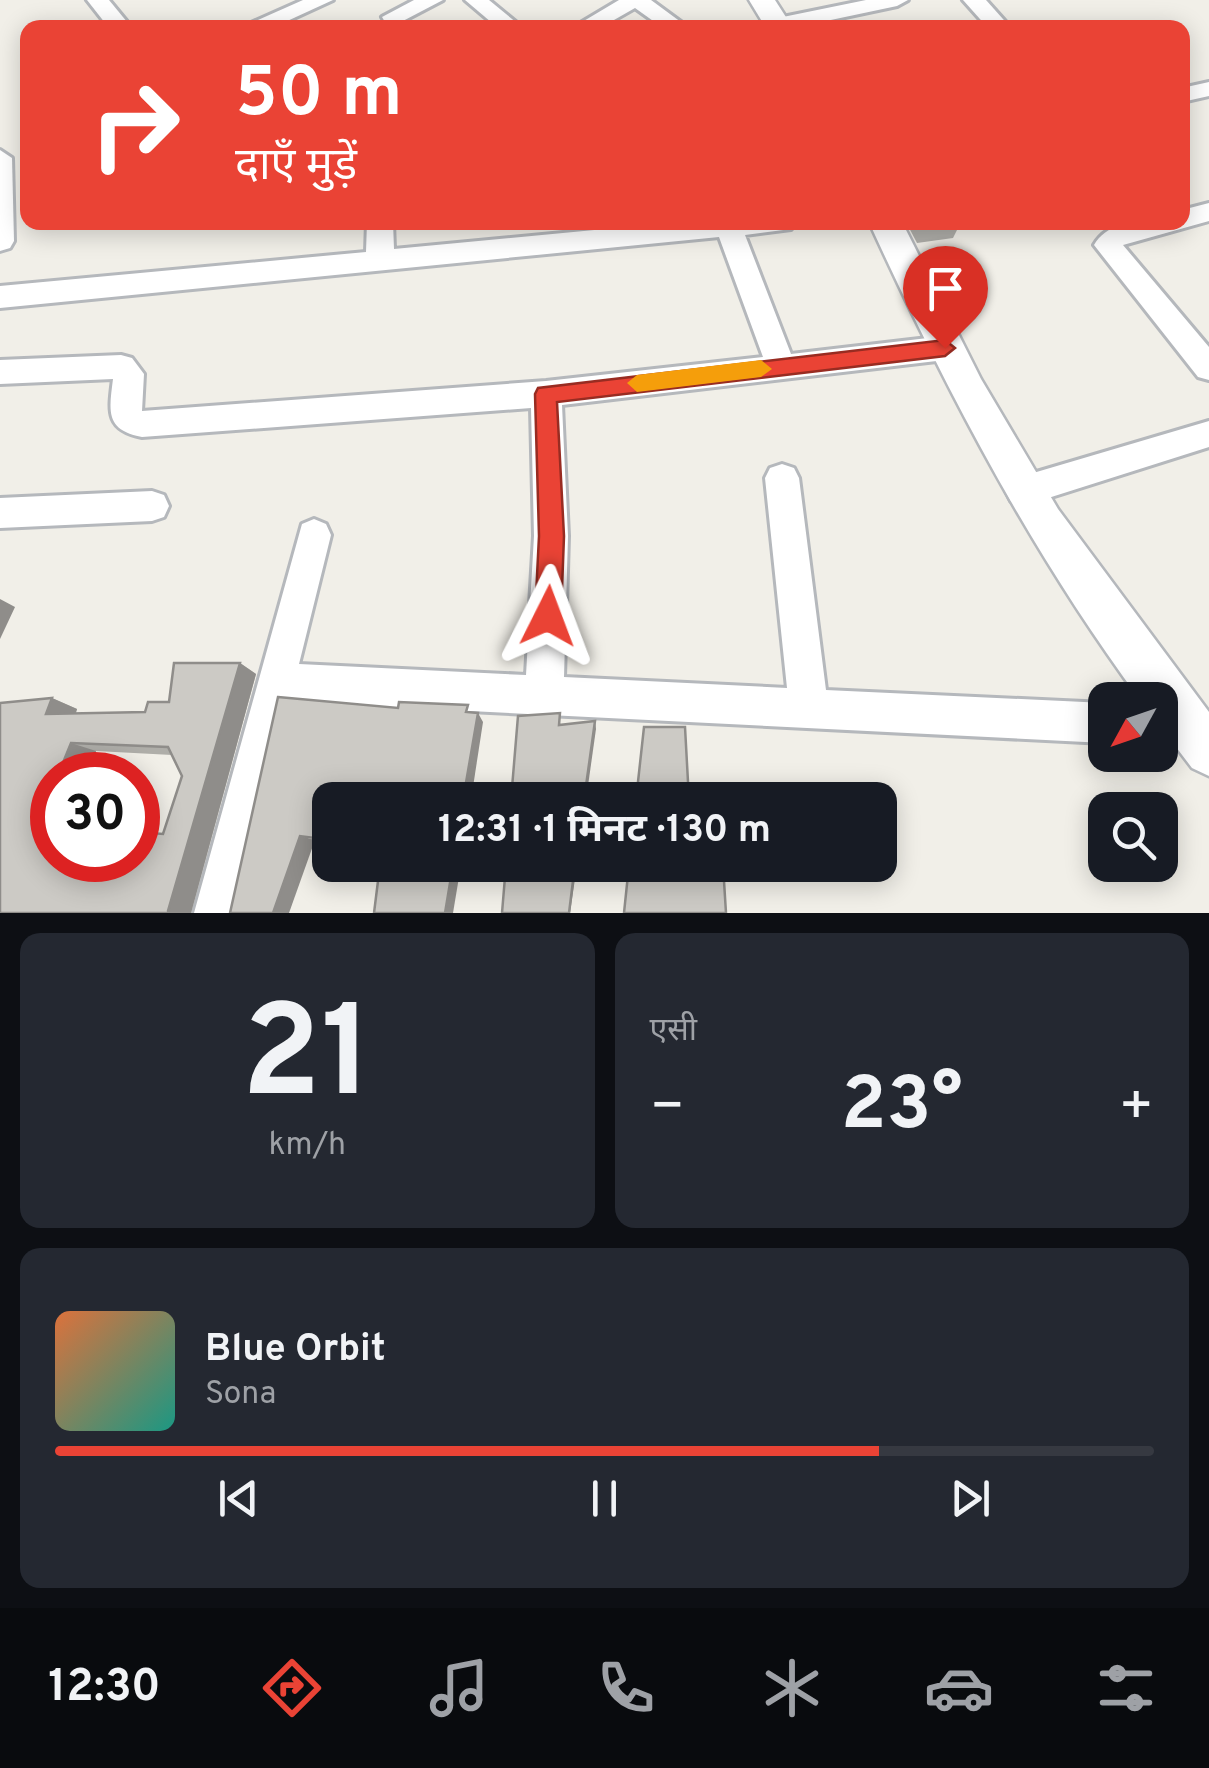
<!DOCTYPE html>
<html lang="hi">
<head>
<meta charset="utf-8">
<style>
  body { margin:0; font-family:Overpass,"Noto Sans Devanagari",sans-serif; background:#242831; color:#f1f3f6; height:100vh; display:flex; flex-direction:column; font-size:38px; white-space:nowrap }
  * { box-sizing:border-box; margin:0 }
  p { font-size:32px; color:#9ea1a6 }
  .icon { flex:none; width:55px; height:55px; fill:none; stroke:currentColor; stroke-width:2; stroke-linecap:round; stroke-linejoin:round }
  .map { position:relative; height:913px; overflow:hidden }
  .panel { display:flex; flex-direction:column; gap:20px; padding:20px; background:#0d0f14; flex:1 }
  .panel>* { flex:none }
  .guide { position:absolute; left:20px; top:20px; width:1170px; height:210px; border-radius:20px; box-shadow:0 5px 25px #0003; background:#ea4335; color:#fff; overflow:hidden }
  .needle { width:65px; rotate:230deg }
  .fabs { position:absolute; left:1088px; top:682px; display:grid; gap:20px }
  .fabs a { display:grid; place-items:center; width:90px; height:90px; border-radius:20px; background:#171b24; box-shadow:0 5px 25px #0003; font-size:50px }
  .speed { position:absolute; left:30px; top:752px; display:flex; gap:20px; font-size:50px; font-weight:700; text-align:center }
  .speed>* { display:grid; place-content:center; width:130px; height:130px; border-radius:50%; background:#171b24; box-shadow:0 5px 25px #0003; line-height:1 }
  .speed .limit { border:15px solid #d22; background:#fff; color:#111 }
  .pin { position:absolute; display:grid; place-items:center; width:85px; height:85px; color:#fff; margin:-102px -42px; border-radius:50% 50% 50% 0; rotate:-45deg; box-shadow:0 0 10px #0007 }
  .pin .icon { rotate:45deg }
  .me { position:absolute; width:110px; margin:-55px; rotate:3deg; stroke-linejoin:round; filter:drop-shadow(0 0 8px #0008) }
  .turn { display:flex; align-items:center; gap:35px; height:210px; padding:0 50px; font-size:45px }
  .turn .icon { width:130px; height:130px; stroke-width:2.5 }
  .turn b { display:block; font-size:70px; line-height:85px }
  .big { font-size:75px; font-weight:700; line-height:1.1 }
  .panel .widget { flex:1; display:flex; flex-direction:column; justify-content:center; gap:15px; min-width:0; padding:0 35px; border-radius:20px; background:#242831 }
  .panel .dial { align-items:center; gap:0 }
  .dial b { font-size:130px; line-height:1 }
  .song { display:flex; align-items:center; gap:30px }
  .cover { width:120px; height:120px; border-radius:15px; background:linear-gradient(135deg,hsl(20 70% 55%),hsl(170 70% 35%)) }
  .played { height:10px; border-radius:5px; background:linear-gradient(90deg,#ea4335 75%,#363941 75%) }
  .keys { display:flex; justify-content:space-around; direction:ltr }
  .heat { display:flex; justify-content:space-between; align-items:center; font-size:55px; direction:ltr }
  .panel .tiles { flex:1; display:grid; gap:20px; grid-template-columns:1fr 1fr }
  .widget:last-child { grid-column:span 2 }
  .trip { position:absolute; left:312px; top:782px; width:585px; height:100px; border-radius:20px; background:#171b24; box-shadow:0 5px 25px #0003; font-weight:700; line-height:100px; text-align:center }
  .tabs { display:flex; height:160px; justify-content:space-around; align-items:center; background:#090b0e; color:#9ea1a6 }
  .tabs .icon { width:70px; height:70px }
  .tabs .selected { color:#ea4335 }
  .tabs b { font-size:45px; color:#f1f3f6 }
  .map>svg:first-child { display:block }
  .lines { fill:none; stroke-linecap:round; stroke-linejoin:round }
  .minor-casing { stroke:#b5b8bc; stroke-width:6 }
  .tertiary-casing { stroke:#b5b8bc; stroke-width:5 }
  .minor { fill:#fff; fill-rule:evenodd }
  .tertiary { fill:#fff; fill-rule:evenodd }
  .wall { fill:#afaea9; fill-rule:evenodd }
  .shaded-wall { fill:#8f8d8a }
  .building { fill:#cccac5; stroke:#8f8d8a; stroke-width:2.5; fill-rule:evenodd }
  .route { fill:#ea4335; stroke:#982c22; stroke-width:2.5 }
  .slow { fill:#f59e0b }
</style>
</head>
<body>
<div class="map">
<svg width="1209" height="913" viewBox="0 0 1209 913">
  <rect width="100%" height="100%" fill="#f1efe8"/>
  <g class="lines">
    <defs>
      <g id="minor">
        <polygon points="87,0 109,0 132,28 109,28"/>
        <polygon points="303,0 333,0 272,28 240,28"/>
        <polygon points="414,0 443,0 401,22 385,22 382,17"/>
        <polygon points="465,0 489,0 523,28 498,28"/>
        <polygon points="619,0 651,0 689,28 663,28 635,8 600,28 572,28"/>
        <polygon points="866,0 908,0 897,6 793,28 770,28 767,24 778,18"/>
        <polygon points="963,0 986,0 1011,28 988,28"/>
        <polygon points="1209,82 1209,96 1182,102 1182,88"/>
        <polygon points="0,150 12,158 14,241 10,248 0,251"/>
        <path d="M1209,203V221L1123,245L1209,347V380L1198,377L1094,245C1112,215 1152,222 1182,222V210Z"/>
        <path d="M367,222H393L394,249L678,222H795L791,229L745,235L791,354L945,336L956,340L960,348L956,356L945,360L562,405L568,536L564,677L787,688L765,478L770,468L782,464L794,468L799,478L826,690L1105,703V743L290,702L238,913H194L302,524L314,519L326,524L331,535L299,664L526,675L534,536L531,408L142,437C105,430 109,411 113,379L0,384V360L121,355L132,358L144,374L142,411L546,381L763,357L719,237L0,308V286L366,252Z"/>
        <polygon points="1209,421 1209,447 1023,506 1011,501 1006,491 1011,481 1023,476"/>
        <polygon points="152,491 164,495 169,506 164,517 152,521 0,528 0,498"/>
      </g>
      <g id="tertiary">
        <polygon points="749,0 775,0 793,28 766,28"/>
        <path d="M869,222H902L981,379L1058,509L1209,712V776L1192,768L1160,726V700H1140C1029,549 947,392 869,222Z"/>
      </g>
    </defs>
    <use href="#minor" class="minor-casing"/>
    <use href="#tertiary" class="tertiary-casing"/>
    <use href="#minor" class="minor"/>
    <use href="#tertiary" class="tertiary"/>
  </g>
  <g class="wall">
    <polygon points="906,222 961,222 953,238 917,243"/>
    <path d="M240,663L256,674L191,913H0L52,698L77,709L76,713L145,712L169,702ZM96,751L172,755L182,776L163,834L52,860V775H87Z"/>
  </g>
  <g class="shaded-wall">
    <polygon points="0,599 15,607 0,639"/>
    <polygon points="240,663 256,674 191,913 169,913 168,911"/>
    <polygon points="52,698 77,709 72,724 46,714"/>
    <polygon points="478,713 483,722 471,800 463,800"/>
    <polygon points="595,721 596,729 586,800 584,800"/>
    <polygon points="71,743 96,751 87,775 58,775"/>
    <polygon points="52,789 52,829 38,827"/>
    <polygon points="300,836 315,840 289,913 273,913"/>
    <polygon points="453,865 461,865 453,913 445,913"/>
    <polygon points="575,865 577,865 570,913 569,913"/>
  </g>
  <g class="building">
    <path d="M174,663H240L168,911L169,913H0V703L52,698L46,714L145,712L148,702H169ZM71,743L168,747L182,776L163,834L138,832V860H52V827H38L52,789V775H58Z"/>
    <polygon points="278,697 398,708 399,702 468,705 466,712 478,713 463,800 330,800 330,840 300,836 273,913 230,913"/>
    <polygon points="560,713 559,725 595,721 584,800 511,800 518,716"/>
    <polygon points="644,727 685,727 689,800 636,800"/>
    <polygon points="380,865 453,865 445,913 374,913"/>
    <polygon points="506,865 575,865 569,913 502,913"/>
    <polygon points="629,865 723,865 726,913 624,913"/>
  </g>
  <polygon class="route" points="945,340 955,348 945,356 557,402 564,536 561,616 557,624 548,628 539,624 535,616 539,536 535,394 538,388"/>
  <polygon class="slow" points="761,360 772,369 761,377 637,392 627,383 637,375"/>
</svg>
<div class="fabs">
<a><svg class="needle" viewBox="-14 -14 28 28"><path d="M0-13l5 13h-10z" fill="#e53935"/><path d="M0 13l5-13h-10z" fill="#9ea1a6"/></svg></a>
<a><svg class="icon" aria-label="search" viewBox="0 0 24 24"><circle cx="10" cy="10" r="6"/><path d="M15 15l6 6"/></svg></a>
</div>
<div class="speed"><div class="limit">30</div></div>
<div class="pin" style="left:945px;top:348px;background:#d93025"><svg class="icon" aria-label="arrive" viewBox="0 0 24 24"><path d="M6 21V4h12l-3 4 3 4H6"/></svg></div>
<svg class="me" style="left:548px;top:616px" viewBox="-20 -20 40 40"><path d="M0-17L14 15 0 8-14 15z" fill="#ea4335" stroke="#fff" stroke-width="4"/></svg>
<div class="trip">12:31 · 1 मिनट · 130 m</div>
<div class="guide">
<div class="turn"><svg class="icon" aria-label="right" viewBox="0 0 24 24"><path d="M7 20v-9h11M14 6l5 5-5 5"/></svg><div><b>50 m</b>दाएँ मुड़ें</div></div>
</div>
</div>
<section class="panel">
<div class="tiles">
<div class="widget dial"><b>21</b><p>km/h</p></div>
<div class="widget"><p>एसी</p>
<div class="heat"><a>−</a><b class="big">23°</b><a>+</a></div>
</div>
<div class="widget">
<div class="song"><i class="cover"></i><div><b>Blue Orbit</b><p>Sona</p></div></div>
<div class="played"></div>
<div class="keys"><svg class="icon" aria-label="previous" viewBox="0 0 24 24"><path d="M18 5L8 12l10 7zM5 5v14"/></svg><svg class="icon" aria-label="pause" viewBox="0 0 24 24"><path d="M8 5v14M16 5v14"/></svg><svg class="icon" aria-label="next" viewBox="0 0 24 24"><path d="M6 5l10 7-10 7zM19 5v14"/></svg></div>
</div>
</div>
</section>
<nav class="tabs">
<b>12:30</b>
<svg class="icon selected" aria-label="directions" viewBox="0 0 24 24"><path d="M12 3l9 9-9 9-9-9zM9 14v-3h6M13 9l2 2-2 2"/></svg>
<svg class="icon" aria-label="music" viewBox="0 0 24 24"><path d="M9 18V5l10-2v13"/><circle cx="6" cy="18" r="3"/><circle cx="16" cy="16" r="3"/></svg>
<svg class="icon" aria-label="phone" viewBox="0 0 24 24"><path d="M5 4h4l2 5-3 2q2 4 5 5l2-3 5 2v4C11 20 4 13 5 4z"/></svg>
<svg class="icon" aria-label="climate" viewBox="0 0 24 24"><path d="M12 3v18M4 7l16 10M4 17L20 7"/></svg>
<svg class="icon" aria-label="car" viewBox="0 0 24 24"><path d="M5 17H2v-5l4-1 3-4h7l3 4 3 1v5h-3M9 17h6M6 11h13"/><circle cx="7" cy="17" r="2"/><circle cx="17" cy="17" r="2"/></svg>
<svg class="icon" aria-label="filters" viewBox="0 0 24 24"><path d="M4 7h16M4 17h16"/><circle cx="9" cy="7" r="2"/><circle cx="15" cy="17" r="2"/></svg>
</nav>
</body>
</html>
